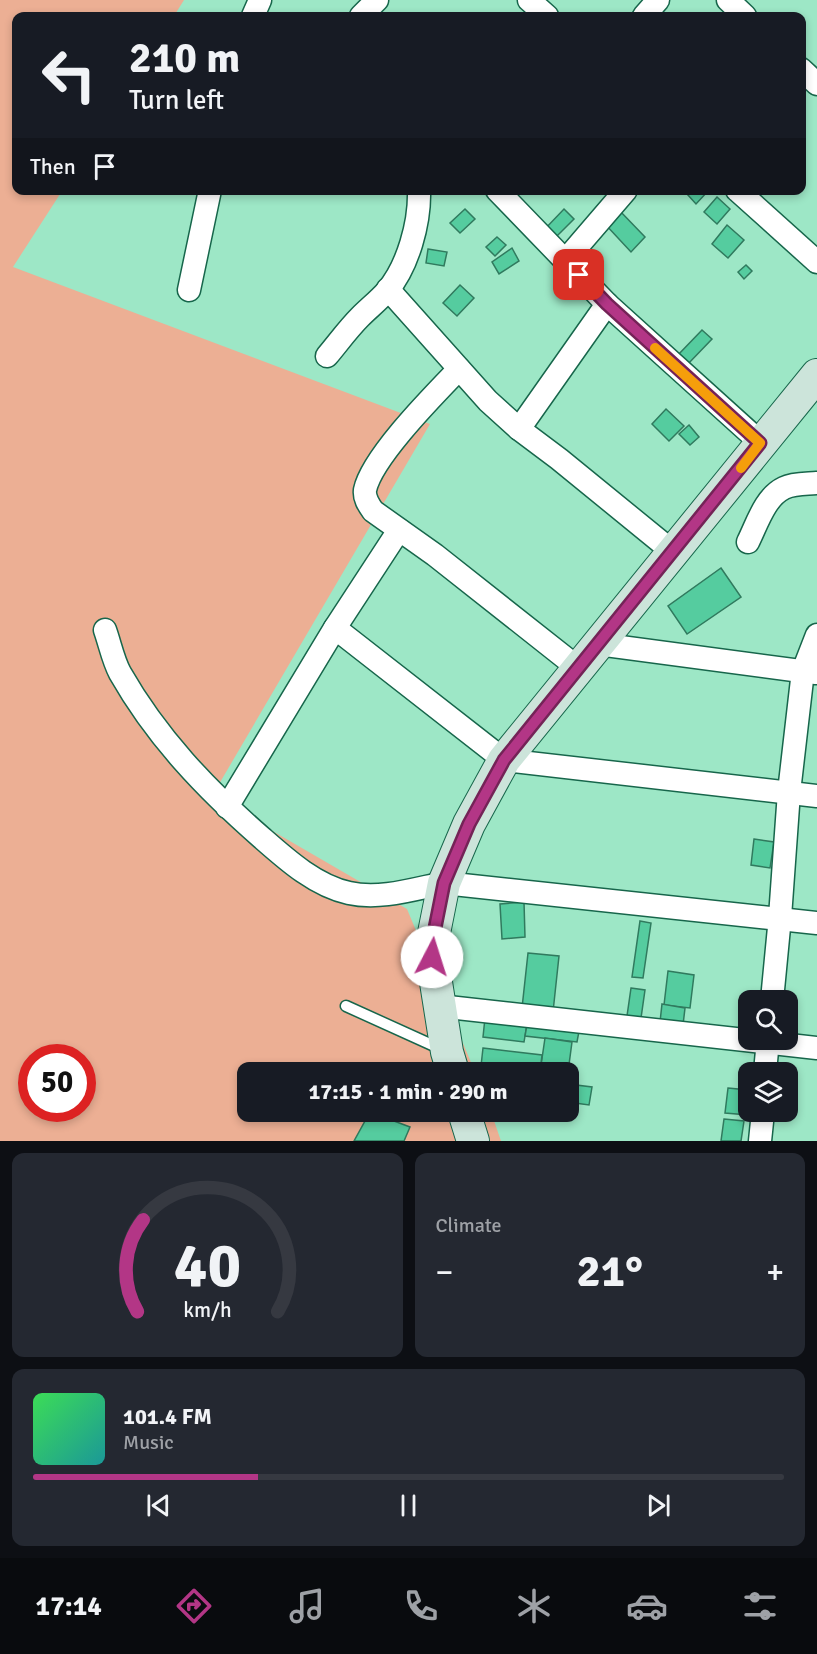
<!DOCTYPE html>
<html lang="en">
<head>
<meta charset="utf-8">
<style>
  body { margin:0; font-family:Signika,sans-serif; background:#242831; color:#f1f3f6; height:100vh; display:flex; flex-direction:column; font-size:22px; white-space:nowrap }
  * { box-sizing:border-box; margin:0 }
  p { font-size:20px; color:#9ea1a6 }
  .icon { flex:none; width:33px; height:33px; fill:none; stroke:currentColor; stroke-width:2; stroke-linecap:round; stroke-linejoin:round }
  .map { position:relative; height:1141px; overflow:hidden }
  .panel { display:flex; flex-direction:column; gap:12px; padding:12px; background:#0d0f14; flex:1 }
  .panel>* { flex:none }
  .banner { position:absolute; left:12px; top:12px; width:794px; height:183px; border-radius:12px; box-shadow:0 3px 9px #0003; background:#171b24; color:#f1f3f6; overflow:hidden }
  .fabs { position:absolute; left:738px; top:990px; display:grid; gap:12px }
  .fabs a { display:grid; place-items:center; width:60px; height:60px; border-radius:12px; background:#171b24; box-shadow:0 3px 9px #0003; font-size:30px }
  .speed { position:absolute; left:18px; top:1044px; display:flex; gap:12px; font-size:30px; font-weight:700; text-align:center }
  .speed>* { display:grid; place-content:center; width:78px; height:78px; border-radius:50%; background:#171b24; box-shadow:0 3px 9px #0003; line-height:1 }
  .speed .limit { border:9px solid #d22; background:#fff; color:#111 }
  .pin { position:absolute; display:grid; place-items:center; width:51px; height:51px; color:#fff; margin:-26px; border-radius:12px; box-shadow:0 3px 9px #0006 }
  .me { position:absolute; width:66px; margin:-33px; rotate:5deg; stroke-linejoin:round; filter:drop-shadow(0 0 4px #0008) }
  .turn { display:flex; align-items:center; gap:21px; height:126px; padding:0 18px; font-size:27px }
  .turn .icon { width:78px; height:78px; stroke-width:2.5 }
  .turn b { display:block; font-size:42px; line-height:51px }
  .then { display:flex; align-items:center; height:57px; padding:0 18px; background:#0003; gap:12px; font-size:22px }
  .big { font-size:45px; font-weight:700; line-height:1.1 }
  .panel .card { flex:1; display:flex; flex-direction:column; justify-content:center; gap:9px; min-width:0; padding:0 21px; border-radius:12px; background:#242831 }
  .panel .dial { align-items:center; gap:0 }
  .dial svg { height:156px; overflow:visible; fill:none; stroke:#363941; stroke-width:7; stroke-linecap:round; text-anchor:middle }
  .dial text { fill:#f1f3f6; stroke:none }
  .song { display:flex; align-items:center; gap:18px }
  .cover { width:72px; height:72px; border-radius:9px; background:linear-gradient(135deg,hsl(130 70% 55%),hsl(180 70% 35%)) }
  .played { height:6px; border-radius:3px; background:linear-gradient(90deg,#b33686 30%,#363941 30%) }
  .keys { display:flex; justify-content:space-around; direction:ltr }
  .heat { display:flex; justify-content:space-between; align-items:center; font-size:33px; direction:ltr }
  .panel .tiles { flex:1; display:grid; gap:12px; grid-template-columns:1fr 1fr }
  .card:last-child { grid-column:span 2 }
  .trip { position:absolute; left:237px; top:1062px; width:342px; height:60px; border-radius:12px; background:#171b24; box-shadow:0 3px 9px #0003; font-weight:700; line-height:60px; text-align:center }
  .tab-bar { display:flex; height:96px; justify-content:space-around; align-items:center; background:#090b0e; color:#9ea1a6 }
  .tab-bar .icon { width:42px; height:42px }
  .tab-bar .current { color:#b33686 }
  .tab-bar b { font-size:27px; color:#f1f3f6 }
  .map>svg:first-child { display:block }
  .green { fill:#ecaf94; fill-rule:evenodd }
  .building { fill:#55cc9f; stroke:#307a5e; stroke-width:1.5 }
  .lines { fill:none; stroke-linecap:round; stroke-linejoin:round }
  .lane-casing { stroke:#17664b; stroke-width:13 }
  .street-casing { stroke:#17664b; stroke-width:25 }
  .secondary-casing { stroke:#17664b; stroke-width:34 }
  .lane { stroke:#fff; stroke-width:10 }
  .street { stroke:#fff; stroke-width:22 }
  .secondary { stroke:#cce4da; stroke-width:32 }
  .route-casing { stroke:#742357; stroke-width:15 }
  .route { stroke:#b33686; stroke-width:10 }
  .slow { stroke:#f59e0b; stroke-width:10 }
</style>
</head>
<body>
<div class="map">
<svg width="817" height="1141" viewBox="0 0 817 1141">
  <rect width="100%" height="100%" fill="#9de7c6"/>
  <path class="green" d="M0,0H184L174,16H16V190L62,191L13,267L430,424L212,796L407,909L475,1072H248V1112H491L501,1141H0ZM32,1058H82V1108H32Z"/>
  <g class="building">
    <polygon points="690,190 709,190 696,204 687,194"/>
    <polygon points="717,197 730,209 717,224 704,212"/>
    <polygon points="465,209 475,219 460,233 450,223"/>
    <polygon points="564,209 574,219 552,241 543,231"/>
    <polygon points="619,210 645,237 631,252 605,224"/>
    <polygon points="727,225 744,240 728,258 712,244"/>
    <polygon points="497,237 506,245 495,256 486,247"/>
    <polygon points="512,248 519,261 499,274 492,262"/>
    <polygon points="428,249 447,252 444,266 426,263"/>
    <polygon points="746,265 752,271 744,279 738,272"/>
    <polygon points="460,285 474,298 457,316 443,303"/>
    <polygon points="702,330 712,339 687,365 677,356"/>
    <polygon points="666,409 684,426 669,441 652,424"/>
    <polygon points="689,425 699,437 690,445 679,434"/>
    <polygon points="721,568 741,597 687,634 668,606"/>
    <polygon points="754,839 774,842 770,868 751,865"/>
    <polygon points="524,902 525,937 502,939 500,904"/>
    <polygon points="640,921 651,923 643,978 632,977"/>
    <polygon points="528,953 559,956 553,1012 522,1008"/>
    <polygon points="668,971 694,975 690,1008 664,1005"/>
    <polygon points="631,988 645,990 640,1025 626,1023"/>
    <polygon points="662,1004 685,1008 683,1025 660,1022"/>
    <polygon points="485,1018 527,1024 524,1042 483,1037"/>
    <polygon points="528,1019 580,1026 577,1042 525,1036"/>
    <polygon points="545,1038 572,1042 568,1072 540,1072"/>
    <polygon points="483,1048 542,1055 540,1072 481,1066"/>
    <polygon points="568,1084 592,1087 589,1105 568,1102"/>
    <polygon points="728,1088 748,1090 748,1115 725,1113"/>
    <polygon points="370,1112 410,1127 404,1141 354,1141"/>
    <polygon points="724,1119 744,1121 741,1141 721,1141"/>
  </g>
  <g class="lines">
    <defs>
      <polyline id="lane" points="346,1006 441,1049"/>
      <g id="street">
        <polyline points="529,0 547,16"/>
        <polyline points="728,0 745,16"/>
        <polyline points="253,16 260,0"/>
        <polyline points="361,16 377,0"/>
        <polyline points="644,16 658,0"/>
        <polyline points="801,69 817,84"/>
        <polyline points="497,190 607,304 761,443"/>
        <polyline points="737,190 817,262"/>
        <polyline points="565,261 626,190"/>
        <polyline points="388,289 488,401 519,429 559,459 673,552"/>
        <polyline points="189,290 210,190"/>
        <path d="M327,356C338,343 348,329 360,317C369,308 379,300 387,291C408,266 420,223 419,190"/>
        <path d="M459,369C435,394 372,457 365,490C364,498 368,504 373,511L435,555L578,668"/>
        <polyline points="519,429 607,304"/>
        <path d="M748,542C757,524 765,497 784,488C794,483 807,484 817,483"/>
        <polyline points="335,628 504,760 817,796"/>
        <path d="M105,630C110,644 113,660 120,673C157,738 206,789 262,838C287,860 316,886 349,893C380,900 414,889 444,883L817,923"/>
        <polyline points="598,644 816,673"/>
        <polyline points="227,807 335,628 399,530"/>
        <polyline points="772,1000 780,917 789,792 803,671 817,635"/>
        <polyline points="439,1006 817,1048"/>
        <polyline points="765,1072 768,1040"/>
        <polyline points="760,1141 763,1112"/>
      </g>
      <g id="secondary">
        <polyline points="453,1072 447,1052 432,957 434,933 444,883 469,824 504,760 817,375"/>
        <polyline points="464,1112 473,1141"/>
      </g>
    </defs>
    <use href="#lane" class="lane-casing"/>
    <use href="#street" class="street-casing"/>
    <use href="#secondary" class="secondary-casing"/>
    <use href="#lane" class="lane"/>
    <use href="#street" class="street"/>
    <use href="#secondary" class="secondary"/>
  </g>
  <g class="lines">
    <defs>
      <polyline id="route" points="432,957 434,933 444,883 469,824 504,760 760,443 607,304 579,275"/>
    </defs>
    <use href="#route" class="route-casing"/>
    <use href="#route" class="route"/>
    <polyline class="slow" points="655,348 760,443 741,468"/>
  </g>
</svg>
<div class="fabs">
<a><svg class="icon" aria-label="search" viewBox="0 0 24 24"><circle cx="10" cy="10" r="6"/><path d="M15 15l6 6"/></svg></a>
<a><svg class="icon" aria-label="layers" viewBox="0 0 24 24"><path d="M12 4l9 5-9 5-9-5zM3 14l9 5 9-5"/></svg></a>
</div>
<div class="speed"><div class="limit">50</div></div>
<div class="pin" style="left:579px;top:275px;background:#d93025"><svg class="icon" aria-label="arrive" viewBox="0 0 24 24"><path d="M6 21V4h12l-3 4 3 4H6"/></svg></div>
<svg class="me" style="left:432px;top:957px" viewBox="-20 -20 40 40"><circle r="19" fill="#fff"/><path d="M0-13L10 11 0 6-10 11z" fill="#b33686"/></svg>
<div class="trip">17:15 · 1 min · 290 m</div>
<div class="banner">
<div class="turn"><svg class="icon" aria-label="left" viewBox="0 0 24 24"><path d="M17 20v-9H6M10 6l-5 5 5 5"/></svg><div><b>210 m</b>Turn left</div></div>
<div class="then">Then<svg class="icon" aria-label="arrive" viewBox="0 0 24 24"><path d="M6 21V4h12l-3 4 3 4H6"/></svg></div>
</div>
</div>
<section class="panel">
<div class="tiles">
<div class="card dial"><svg viewBox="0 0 100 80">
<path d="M14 69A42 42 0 1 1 86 69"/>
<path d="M14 69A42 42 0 0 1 17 22" stroke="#b33686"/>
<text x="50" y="56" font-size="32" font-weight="700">40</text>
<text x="50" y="72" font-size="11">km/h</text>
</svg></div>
<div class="card"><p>Climate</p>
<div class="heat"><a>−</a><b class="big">21°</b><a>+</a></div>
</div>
<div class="card">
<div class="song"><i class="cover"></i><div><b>101.4 FM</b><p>Music</p></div></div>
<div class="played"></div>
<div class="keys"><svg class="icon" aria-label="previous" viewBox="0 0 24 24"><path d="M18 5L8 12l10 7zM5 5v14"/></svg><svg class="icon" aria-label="pause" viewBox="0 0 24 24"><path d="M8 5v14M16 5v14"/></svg><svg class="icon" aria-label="next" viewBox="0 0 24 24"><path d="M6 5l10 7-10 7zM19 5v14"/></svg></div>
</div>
</div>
</section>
<nav class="tab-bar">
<b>17:14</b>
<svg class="icon current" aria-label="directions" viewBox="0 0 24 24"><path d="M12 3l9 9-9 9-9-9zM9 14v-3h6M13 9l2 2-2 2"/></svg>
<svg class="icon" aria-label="music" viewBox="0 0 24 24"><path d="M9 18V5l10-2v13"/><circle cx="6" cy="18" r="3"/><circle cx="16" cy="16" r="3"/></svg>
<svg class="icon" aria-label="phone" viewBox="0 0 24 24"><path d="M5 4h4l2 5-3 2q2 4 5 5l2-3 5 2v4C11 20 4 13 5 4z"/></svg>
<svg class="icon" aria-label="climate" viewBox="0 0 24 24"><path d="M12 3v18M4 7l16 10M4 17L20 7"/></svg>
<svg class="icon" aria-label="car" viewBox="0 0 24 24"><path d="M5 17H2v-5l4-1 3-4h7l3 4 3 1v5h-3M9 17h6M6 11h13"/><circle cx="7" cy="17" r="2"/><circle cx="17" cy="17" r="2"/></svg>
<svg class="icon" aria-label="filters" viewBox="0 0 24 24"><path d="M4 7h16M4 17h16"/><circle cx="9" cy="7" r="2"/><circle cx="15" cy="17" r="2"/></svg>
</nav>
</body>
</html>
